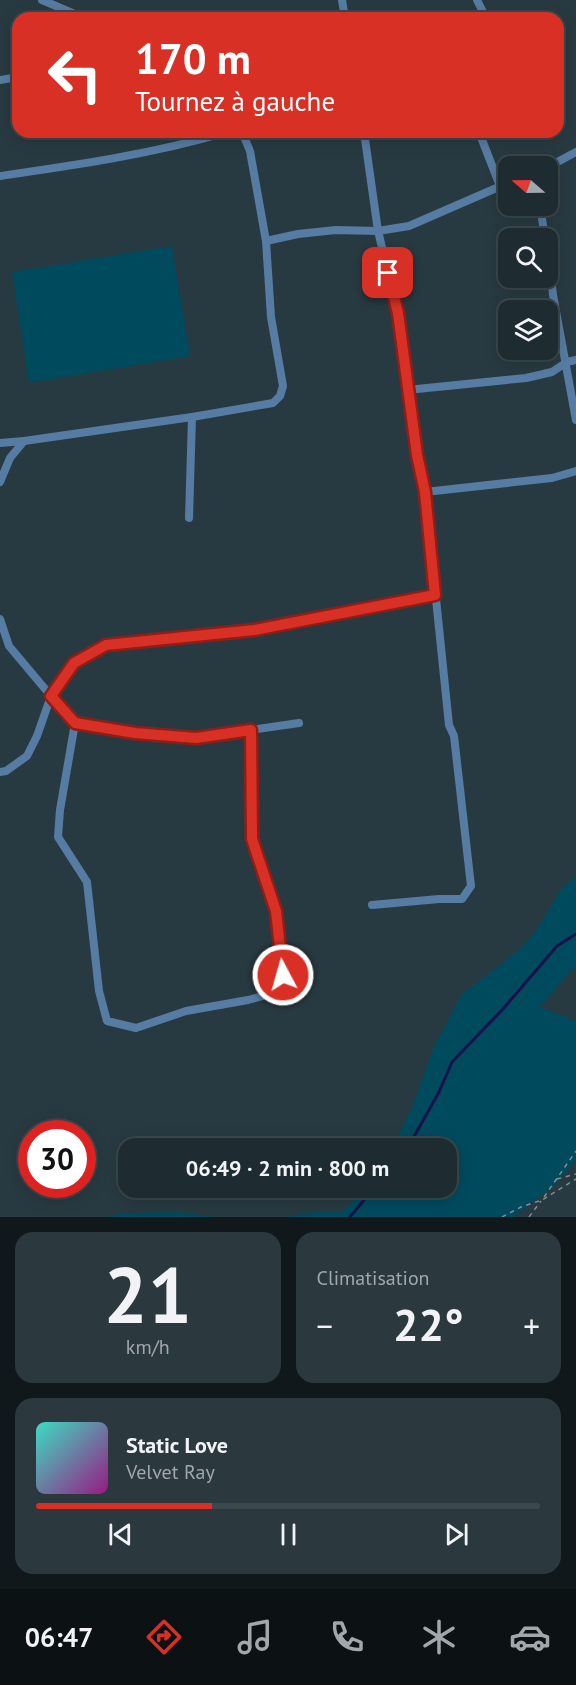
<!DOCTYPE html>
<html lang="fr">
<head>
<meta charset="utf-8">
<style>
  body { margin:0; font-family:"PT Sans",sans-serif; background:#2b383d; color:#f1f3f6; height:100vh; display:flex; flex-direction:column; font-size:22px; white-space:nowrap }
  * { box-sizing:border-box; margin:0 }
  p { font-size:20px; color:#a1a7ab }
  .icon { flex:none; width:33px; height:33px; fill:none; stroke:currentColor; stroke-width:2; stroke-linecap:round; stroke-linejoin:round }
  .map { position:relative; height:1217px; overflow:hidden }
  .sheet { display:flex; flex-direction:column; gap:15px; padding:15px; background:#10181b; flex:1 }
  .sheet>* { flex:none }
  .hud { position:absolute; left:12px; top:12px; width:552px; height:126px; border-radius:18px; box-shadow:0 3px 15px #0003,0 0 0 2px #3c484d; background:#d93025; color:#fff; overflow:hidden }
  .needle { width:39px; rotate:290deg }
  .fabs { position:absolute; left:498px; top:156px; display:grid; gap:12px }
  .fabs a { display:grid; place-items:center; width:60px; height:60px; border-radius:12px; background:#1e2c31; box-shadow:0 3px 15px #0003,0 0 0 2px #3c484d; font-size:30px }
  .speed { position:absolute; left:18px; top:1120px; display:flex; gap:12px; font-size:30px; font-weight:700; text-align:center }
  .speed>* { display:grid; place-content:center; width:78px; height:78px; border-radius:50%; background:#1e2c31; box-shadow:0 3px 15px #0003,0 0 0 2px #3c484d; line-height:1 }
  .speed .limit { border:9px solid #d22; background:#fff; color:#111 }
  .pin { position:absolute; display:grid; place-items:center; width:51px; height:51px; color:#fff; margin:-26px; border-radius:12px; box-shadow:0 3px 9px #0006 }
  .me { position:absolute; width:66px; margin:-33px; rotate:354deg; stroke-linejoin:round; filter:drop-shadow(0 0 4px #0008) }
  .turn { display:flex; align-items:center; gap:21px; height:126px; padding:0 24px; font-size:27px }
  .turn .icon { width:78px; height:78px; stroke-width:2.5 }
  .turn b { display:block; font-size:42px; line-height:51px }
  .big { font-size:45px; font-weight:600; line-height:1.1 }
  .sheet .tile { flex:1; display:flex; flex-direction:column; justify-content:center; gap:9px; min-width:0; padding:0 21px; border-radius:18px; background:#2b383d }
  .sheet .dial { align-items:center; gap:0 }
  .dial b { font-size:78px; line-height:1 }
  .song { display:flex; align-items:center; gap:18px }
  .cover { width:72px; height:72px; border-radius:9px; background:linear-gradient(135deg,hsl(170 70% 55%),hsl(310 70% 35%)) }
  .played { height:6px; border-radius:3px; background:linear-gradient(90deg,#d93025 35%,#3c484d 35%) }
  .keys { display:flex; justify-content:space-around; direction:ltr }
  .heat { display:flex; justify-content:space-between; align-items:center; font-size:33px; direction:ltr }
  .sheet .tiles { flex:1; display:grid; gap:15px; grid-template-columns:1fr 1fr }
  .tile:last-child { grid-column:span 2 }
  .trip { position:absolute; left:118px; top:1138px; width:339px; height:60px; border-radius:18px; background:#1e2c31; box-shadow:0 3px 15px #0003,0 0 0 2px #3c484d; font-weight:600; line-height:60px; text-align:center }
  .menu { display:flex; height:96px; justify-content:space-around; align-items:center; background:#0c1214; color:#a1a7ab }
  .menu .icon { width:42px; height:42px }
  .menu .selected { color:#d93025 }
  .menu b { font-size:27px; color:#f1f3f6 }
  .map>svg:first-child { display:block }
  .green { fill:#004a5e }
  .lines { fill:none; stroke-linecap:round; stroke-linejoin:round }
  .stream { stroke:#16124d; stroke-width:3 }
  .path { stroke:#808e94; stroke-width:1.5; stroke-dasharray:4.5 4.5; stroke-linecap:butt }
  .minor { stroke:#577ca3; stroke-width:8 }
  .route-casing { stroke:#8d1f18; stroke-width:15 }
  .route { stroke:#d93025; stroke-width:10 }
</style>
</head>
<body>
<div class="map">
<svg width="576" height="1217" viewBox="0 0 576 1217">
  <rect width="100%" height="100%" fill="#283a41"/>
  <g class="green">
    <polygon points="172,246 190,356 29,383 12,272"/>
    <polygon points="576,876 576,965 540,1007 576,1021 576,1160 554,1186 513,1217 285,1217 314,1212 342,1212 366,1188 447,1188 447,1149 391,1149 411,1110 432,1051 461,995 520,949 537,929 561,889"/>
    <polygon points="179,1212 214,1217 108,1217 121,1213"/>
  </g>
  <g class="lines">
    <g class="stream">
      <polyline points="407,1149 439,1092 452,1062 503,1009 557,946 576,934"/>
      <polyline points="350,1217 374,1188"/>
    </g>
    <g class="path">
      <polyline points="557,1179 576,1174"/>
      <polyline points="544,1197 576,1151"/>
      <polyline points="502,1217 521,1207 542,1200 576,1179"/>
      <polyline points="529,1217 541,1201"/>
    </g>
    <g class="minor">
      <polyline points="42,0 84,18"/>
      <polyline points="342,0 345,18"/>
      <polyline points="477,0 486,18"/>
      <polyline points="0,80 18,77"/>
      <polyline points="364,132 378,231 398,313 417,455 425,492 449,725 454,736 471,886 462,899 439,899 372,905"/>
      <polyline points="479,132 500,186"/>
      <polyline points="548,167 576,152"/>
      <path d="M0,176C76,165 153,154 227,132"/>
      <polyline points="540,206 545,238"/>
      <polyline points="266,241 298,234 336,230 378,231 409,226 508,183"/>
      <polyline points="548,249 553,295 576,420"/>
      <polyline points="407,390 526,378 552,372 567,362 576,360"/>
      <polyline points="0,443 24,441"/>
      <polyline points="0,482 10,458 24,441 192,417 273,403 280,396 283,386 271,317 266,241 250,151 242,132"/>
      <polyline points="425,492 552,478 576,471"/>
      <polyline points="189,518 192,417"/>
      <polyline points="0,619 9,646 51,696 75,723 135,733 196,738 299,723"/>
      <polyline points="75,723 60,810 58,837 87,882 99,991 107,1021 136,1028 186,1011 248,1000 270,994 283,975 276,911 252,839 251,730"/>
      <polyline points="0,772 6,771 27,756 37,736 51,696 73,663 106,645 254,630 435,595"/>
    </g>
  </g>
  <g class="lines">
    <defs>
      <polyline id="route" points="283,975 276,911 252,839 251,730 196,738 135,733 75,723 51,696 74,663 106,645 254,630 435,595 425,492 417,455 398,313 388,273"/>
    </defs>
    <use href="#route" class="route-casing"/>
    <use href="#route" class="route"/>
  </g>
</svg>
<div class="fabs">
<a><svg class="needle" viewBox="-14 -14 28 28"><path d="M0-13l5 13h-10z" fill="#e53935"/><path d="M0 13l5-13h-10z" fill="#a1a7ab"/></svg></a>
<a><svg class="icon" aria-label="search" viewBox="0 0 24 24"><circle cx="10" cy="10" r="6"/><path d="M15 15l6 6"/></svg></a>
<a><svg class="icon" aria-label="layers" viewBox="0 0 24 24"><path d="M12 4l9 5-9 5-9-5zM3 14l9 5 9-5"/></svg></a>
</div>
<div class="speed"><div class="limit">30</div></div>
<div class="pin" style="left:388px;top:273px;background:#d93025"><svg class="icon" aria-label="arrive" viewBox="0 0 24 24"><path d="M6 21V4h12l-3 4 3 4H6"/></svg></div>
<svg class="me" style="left:283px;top:975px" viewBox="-20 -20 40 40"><circle r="17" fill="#d93025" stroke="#fff" stroke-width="3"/><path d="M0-11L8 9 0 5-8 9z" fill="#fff"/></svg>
<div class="trip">06:49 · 2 min · 800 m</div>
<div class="hud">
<div class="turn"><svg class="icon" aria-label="left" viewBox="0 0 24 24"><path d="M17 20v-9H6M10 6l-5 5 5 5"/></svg><div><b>170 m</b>Tournez à gauche</div></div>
</div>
</div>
<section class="sheet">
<div class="tiles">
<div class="tile dial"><b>21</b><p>km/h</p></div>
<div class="tile"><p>Climatisation</p>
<div class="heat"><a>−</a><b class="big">22°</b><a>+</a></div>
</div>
<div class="tile">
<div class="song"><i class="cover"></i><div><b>Static Love</b><p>Velvet Ray</p></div></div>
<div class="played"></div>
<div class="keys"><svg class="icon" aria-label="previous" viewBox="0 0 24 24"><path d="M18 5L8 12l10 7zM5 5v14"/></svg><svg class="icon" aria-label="pause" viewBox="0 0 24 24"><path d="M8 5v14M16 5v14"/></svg><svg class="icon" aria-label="next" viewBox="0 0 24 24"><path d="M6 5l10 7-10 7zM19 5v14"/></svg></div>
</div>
</div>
</section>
<nav class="menu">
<b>06:47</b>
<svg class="icon selected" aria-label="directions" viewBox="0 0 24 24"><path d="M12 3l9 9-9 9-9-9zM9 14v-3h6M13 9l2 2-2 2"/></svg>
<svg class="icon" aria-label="music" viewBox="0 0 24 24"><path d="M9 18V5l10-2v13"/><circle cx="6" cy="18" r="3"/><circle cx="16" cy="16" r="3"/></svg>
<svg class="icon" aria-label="phone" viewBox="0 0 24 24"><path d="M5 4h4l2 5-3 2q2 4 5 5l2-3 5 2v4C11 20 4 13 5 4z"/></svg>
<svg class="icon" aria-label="climate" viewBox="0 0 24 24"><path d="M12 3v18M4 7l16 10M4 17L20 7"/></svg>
<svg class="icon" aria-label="car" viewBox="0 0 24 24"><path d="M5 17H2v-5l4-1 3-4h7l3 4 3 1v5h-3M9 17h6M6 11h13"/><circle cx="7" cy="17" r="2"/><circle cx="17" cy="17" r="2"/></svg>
</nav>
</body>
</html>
